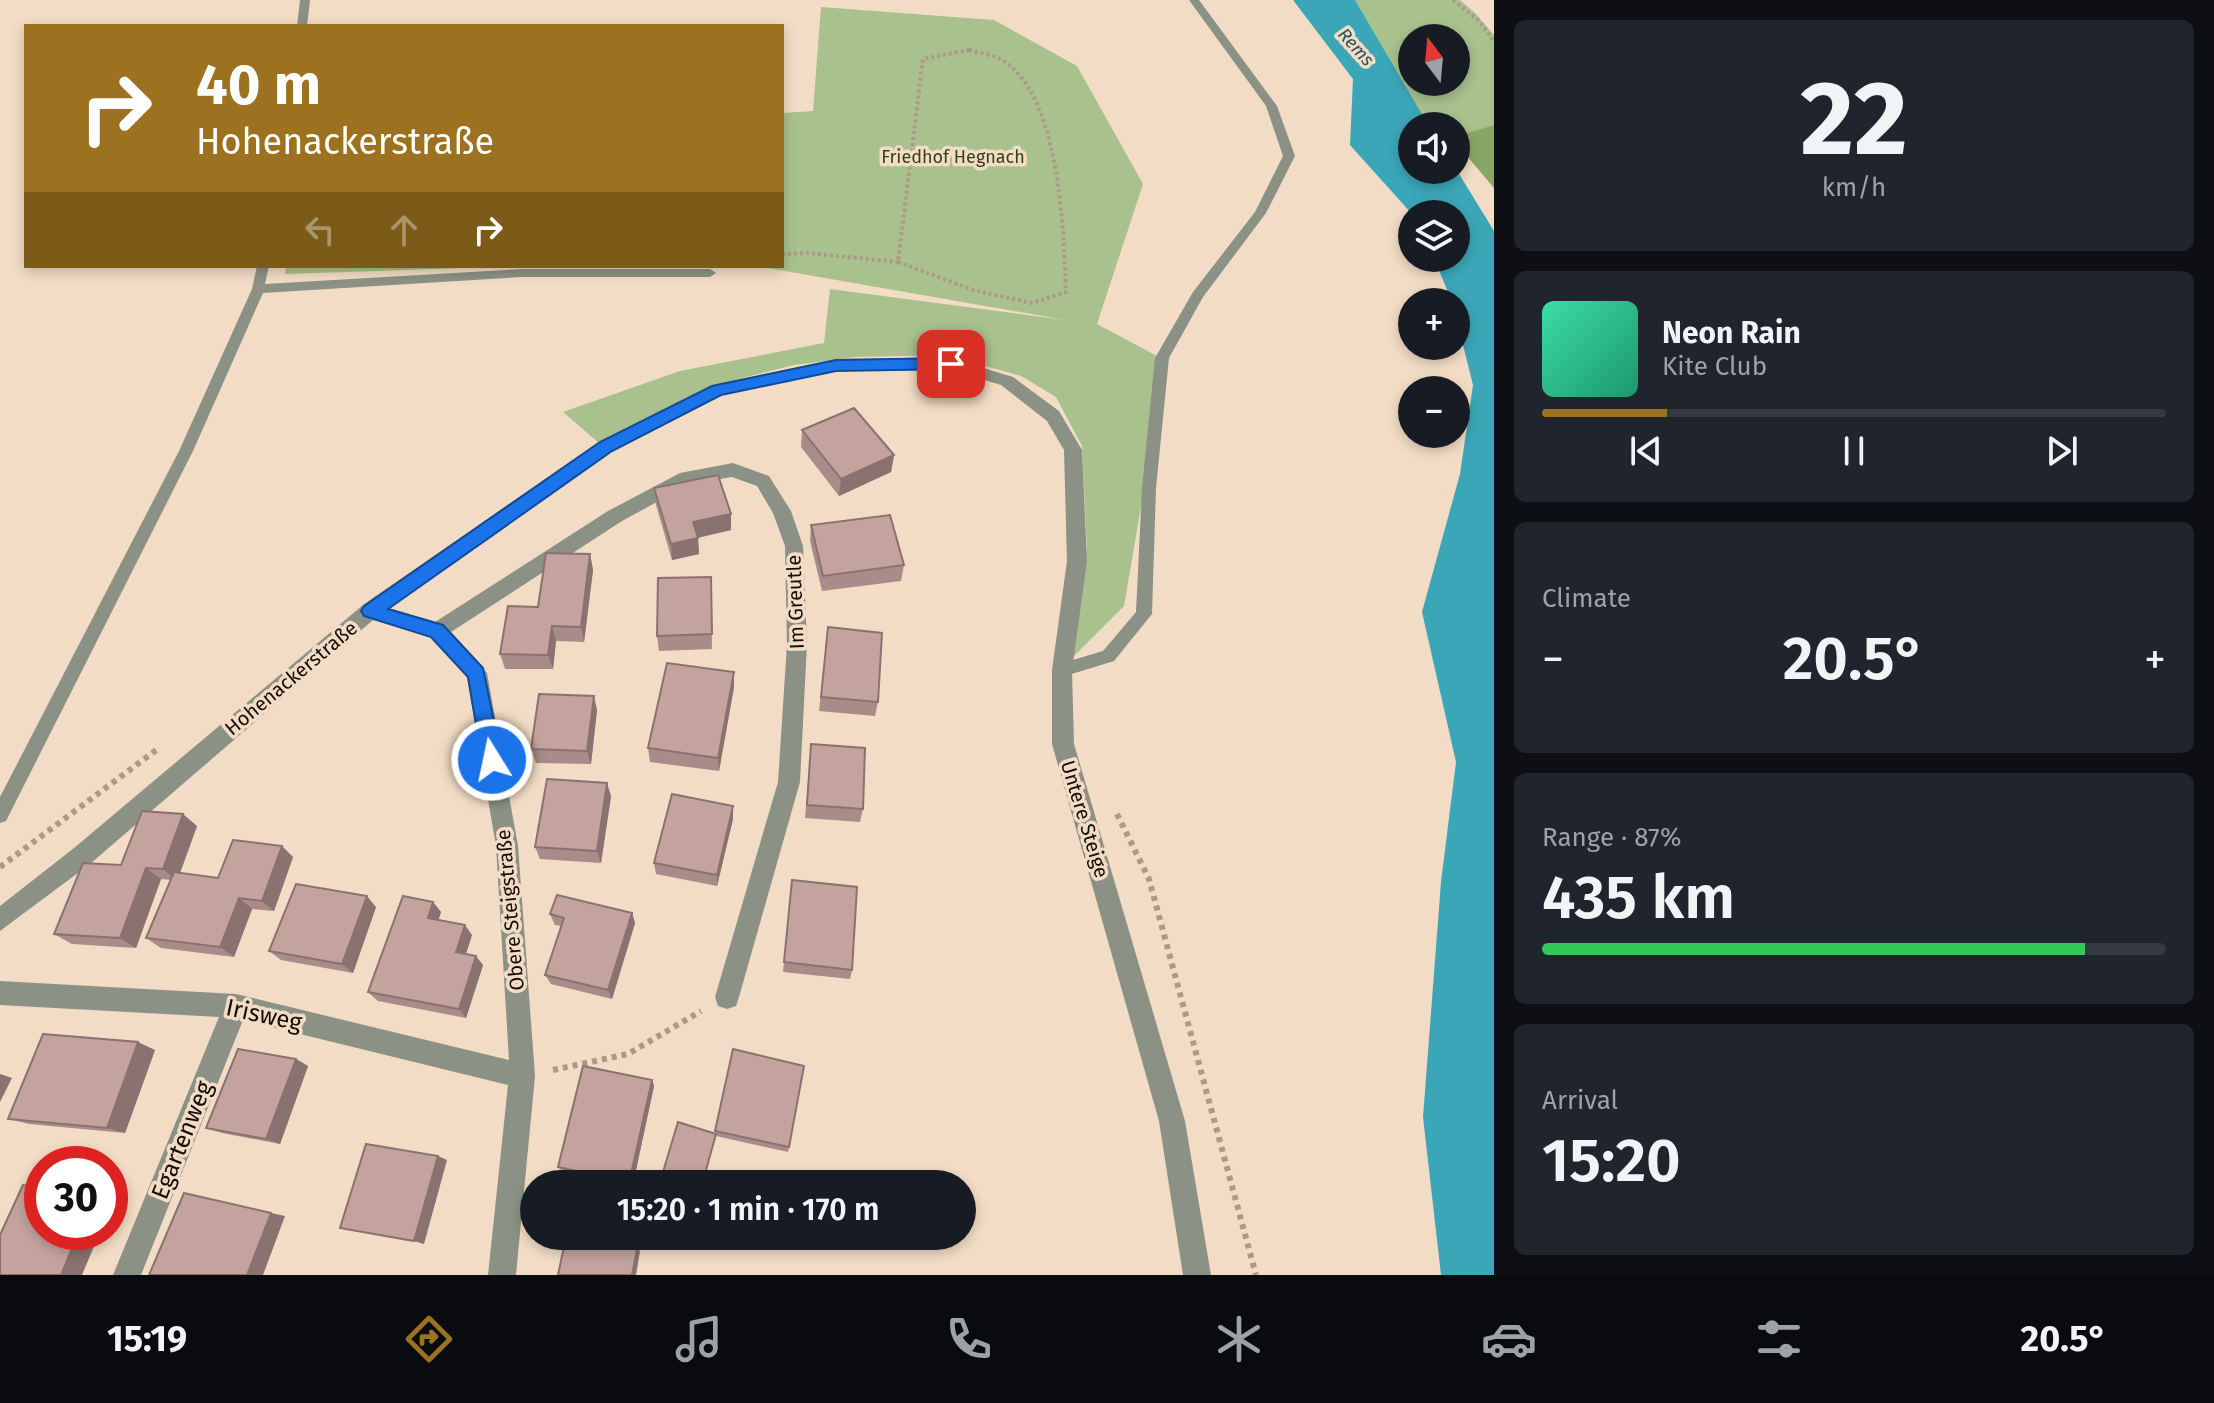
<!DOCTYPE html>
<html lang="en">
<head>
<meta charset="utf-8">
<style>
  body { margin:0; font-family:"Fira Sans",sans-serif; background:#20242c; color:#f1f3f6; height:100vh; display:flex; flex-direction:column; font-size:30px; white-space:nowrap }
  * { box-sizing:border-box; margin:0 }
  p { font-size:26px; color:#9ea1a6 }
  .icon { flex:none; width:44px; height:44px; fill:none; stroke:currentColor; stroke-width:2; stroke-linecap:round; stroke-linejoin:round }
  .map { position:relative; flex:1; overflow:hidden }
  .drawer { display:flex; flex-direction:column; gap:20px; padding:20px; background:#0d0f14; width:720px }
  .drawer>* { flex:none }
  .guide { position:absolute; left:24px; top:24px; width:760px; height:244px; border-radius:0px; box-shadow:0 4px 12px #0003; background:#9c7220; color:#fff; overflow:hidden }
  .needle { width:52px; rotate:344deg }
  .tools { position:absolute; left:1398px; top:24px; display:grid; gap:16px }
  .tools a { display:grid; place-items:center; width:72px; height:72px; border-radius:50%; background:#171b24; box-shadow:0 4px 12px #0003; font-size:40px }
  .speed { position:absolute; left:24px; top:1146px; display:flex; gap:16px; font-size:40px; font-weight:700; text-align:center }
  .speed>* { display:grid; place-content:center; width:104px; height:104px; border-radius:50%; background:#171b24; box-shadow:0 4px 12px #0003; line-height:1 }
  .speed .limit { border:12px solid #d22; background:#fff; color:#111 }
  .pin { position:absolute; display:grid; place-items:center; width:68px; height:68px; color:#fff; margin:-34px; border-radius:16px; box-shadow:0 4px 12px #0006 }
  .me { position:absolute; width:88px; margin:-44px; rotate:350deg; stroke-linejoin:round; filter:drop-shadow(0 0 6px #0008) }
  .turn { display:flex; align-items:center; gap:28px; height:168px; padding:0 40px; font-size:36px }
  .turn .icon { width:104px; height:104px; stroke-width:2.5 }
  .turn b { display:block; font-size:56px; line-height:68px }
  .lanes { display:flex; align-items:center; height:76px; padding:0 40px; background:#0003; justify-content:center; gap:40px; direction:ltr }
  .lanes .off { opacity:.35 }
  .big { font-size:60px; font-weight:600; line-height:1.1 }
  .drawer .widget { flex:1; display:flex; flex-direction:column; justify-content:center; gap:12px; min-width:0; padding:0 28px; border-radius:12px; background:#20242c }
  .drawer .dial { align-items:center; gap:0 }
  .dial b { font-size:104px; line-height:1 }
  .song { display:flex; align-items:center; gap:24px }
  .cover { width:96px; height:96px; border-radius:12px; background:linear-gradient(135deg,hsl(160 70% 55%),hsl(160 70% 35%)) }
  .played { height:8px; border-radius:4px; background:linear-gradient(90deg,#9c7220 20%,#363941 20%) }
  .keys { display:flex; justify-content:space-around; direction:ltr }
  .heat { display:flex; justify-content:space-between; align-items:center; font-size:44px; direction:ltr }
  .charge { height:12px; border-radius:6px; background:linear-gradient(90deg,#34c759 87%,#363941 0) }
  .trip { position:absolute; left:520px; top:1170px; width:456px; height:80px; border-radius:40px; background:#171b24; box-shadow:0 4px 12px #0003; font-weight:600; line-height:80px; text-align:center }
  .menu { display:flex; height:128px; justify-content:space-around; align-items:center; background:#090b0e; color:#9ea1a6 }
  .menu .icon { width:56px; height:56px }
  .menu .active { color:#9c7220 }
  .menu b { font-size:36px; color:#f1f3f6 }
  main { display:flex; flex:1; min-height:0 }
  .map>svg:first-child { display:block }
  .green { fill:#a8c18d; fill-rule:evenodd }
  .forest { fill:#89a764 }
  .water { fill:#3ba6b8 }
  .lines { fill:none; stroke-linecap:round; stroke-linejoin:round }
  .path-far1 { stroke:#ac9a88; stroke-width:4; stroke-dasharray:3 3; stroke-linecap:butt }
  .path { stroke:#ac9a88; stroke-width:6; stroke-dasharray:5 5; stroke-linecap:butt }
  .lane { fill:#8c9185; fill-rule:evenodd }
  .street { fill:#8c9185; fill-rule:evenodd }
  .wall { fill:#a98c89 }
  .shaded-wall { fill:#89726f }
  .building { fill:#c4a39f; stroke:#89726f; stroke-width:2 }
  .route { fill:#1a73e8; stroke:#114b97; stroke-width:2 }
  .labels { text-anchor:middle; stroke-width:7; stroke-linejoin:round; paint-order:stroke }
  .far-water-label { font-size:18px; font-style:italic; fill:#235159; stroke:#f2dcc5 }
  .far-park-label { font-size:18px; fill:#314413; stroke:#f2dcc5 }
  .street-label { font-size:20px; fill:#150d06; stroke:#f2dcc5 }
  .near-street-label { font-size:24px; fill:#150d06; stroke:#f2dcc5 }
</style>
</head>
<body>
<main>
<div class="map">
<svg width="1494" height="1275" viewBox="0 0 1494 1275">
  <rect width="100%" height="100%" fill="#f2dcc5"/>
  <g class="green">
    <path d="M1355,0H1460L1475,13L1494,35V125L1456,136V126H1429ZM1412,38H1456V82H1412Z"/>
    <polygon points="821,7 994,20 1077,66 1143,184 1097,324 1157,356 1144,489 1124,606 1068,662 1087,549 1082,446 1056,397 1021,376 947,355 855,357 794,365 719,384 599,443 563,412 680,371 824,343 830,289 1066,320 756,266 782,266 782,113 813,111"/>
    <polygon points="286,266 528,266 285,274"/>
  </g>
  <polygon class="forest" points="1494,125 1494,188 1456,143 1456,136"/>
  <polygon class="water" points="1293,0 1355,0 1429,126 1412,126 1412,170 1456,169 1494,231 1494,1275 1441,1275 1423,1117 1441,882 1456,762 1422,612 1460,474 1473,385 1456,317 1456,302 1452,302 1434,258 1456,258 1456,214 1412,214 1350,145 1353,79"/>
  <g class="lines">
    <g class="path-far1">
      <polyline points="1453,0 1478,20 1494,41"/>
      <path d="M969,50C979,53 995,55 1004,61C1061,100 1063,229 1066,292L1032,303L973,290L898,262L923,59Z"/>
      <polyline points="782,254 808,253 898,262"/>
    </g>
    <g class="path">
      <polyline points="1117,814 1149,879 1256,1275"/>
      <polyline points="0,867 159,748"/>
      <polyline points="553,1070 628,1054 701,1011"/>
    </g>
    <g class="lane">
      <polygon points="300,0 310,0 307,26 297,26"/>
      <polygon points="1189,0 1199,0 1277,106 1295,156 1266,213 1203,297 1169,358 1156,488 1152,614 1114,661 1062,677 1056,675 1054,670 1056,665 1103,651 1136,612 1142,488 1155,358 1193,292 1255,212 1283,156 1266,106"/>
      <polygon points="257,266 269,266 265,284 522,269 710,269 716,273 710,277 522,277 263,293 193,451 6,821 0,823 0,797 179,451 252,289"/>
    </g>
    <polygon class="street" points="951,358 1013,377 1059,411 1082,450 1087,561 1072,670 1074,744 1185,1121 1211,1275 1183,1275 1159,1121 1052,744 1052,670 1067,561 1064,450 1047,421 1001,385 951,370 836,371 721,395 612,451 389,608 435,622 608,511 680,473 733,463 769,476 791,511 803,546 807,644 800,782 739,997 736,1006 727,1009 718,1006 715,997 778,782 787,644 785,546 773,513 757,486 732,477 690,484 622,521 451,632 487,673 518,846 535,1076 516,1275 488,1275 508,1085 243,1020 141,1275 113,1275 219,1017 0,1005 0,981 236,994 509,1060 496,846 467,677 430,637 373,620 90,864 0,931 0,906 74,848 363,605 600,441 717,384 836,359"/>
  </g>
  <g class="wall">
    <polygon points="802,430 894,455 891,472 839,496 801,447"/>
    <polygon points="654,488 731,514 731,530 698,538 699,554 672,560 656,505"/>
    <polygon points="811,525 904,565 901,581 822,591 810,541"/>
    <polygon points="590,554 593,570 584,642 556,641 553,669 505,669 500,654 538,607"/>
    <polygon points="711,577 712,649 659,651 657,636"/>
    <polygon points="828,627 878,702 875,716 819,711"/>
    <polygon points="734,672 734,687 719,771 650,762 648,748"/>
    <polygon points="597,710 591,764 536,763 531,749"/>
    <polygon points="811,744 863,809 860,822 805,818"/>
    <polygon points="611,796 601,863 540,859 535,847"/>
    <polygon points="733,806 733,819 717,886 656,874 654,863"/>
    <polygon points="197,826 180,873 218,878 293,857 274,911 252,909 234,957 161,948 146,938 171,880 161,879 136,948 72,944 54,934 121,865"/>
    <polygon points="792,880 852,970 850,979 783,972"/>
    <polygon points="433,902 441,912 438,920 472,935 466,954 483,965 466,1018 378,1001 368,992"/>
    <polygon points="376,907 353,973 281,960 269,951"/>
    <polygon points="632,913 635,923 612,999 551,984 545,975 561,926 555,925 550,914"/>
    <polygon points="155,1050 125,1133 29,1124 8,1119"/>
    <polygon points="296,1059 308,1066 280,1144 222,1133 206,1128"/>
    <polygon points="804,1066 788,1152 716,1136 703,1184 662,1184 660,1182 716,1134 715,1131"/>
    <polygon points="652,1080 654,1086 633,1184 621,1184 563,1171 558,1167"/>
  </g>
  <g class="shaded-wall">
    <polygon points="894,455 891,472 839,496 841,479"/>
    <polygon points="731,514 731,530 695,538 693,522"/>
    <polygon points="698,538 699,554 672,560 671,544"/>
    <polygon points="590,554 593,570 584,642 581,627"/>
    <polygon points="552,626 556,641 553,669 548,655"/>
    <polygon points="734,672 734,687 719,771 718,758"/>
    <polygon points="594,696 597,710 591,764 587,751"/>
    <polygon points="607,783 611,796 601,863 597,851"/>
    <polygon points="733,806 733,819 717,886 717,875"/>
    <polygon points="183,814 197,826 177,881 163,869"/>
    <polygon points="282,846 293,857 274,911 262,901"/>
    <polygon points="146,868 161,879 136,948 120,938"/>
    <polygon points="367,896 376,907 353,973 342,964"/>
    <polygon points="239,898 252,909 234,957 220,947"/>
    <polygon points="433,902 441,912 436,928 428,918"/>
    <polygon points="632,913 635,923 612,999 608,990"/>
    <polygon points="465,925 472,935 463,962 456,952"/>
    <polygon points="476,956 483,965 466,1018 459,1009"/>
    <polygon points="138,1042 155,1050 125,1133 107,1128"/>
    <polygon points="296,1059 308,1066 280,1144 266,1139"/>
    <polygon points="0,1074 12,1078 0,1102"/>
    <polygon points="652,1080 654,1086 633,1184 630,1184 629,1183"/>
    <polygon points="716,1134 716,1136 703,1184 702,1184"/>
    <polygon points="438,1156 447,1160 424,1244 414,1241"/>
    <polygon points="271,1213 285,1216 263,1275 247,1275"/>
    <polygon points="79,1232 100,1232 82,1275 61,1275"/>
    <polygon points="637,1249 640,1251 636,1275 632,1275"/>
  </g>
  <g class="building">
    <polygon points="854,408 894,455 841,479 802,430"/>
    <polygon points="718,475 731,514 693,522 698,538 671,544 654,488"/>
    <polygon points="890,515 904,565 823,576 811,525"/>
    <polygon points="546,553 590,554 581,627 552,626 548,655 500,654 508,606 538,607"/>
    <polygon points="711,577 712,634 657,636 658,578"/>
    <polygon points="828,627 882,633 878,702 821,697"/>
    <polygon points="667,663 734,672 718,758 648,748"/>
    <polygon points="539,694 594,696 587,751 531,749"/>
    <polygon points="811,744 865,748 863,809 807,805"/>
    <polygon points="547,779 607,783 597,851 535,847"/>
    <polygon points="672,794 733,806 717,875 654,863"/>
    <polygon points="142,811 183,814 163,869 146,868 120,938 54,934 83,863 121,865"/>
    <polygon points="233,840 282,846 262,901 239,898 220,947 146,938 174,872 218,878"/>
    <polygon points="792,880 857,887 852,970 784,962"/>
    <polygon points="296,884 367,896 342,964 269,951"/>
    <polygon points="557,895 632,913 608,990 545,975 564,918 550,914"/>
    <polygon points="403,896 433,902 428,918 465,925 456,952 476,956 459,1009 368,992"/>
    <polygon points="43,1034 138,1042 107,1128 8,1119"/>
    <polygon points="238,1049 296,1059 266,1139 206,1128"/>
    <polygon points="733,1049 804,1066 789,1147 715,1131"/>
    <polygon points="583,1066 652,1080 629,1183 558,1167"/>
    <polygon points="678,1122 716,1134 702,1184 667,1184 660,1182"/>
    <polygon points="366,1144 438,1156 414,1241 340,1228"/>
    <polygon points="23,1185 42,1189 42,1232 79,1232 61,1275 0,1275 0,1235"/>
    <polygon points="184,1193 271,1213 247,1275 149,1275"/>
    <polygon points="566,1237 637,1249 632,1275 558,1275"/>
  </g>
  <polygon class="route" points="951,358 958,364 951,369 836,371 721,395 612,451 388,609 443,625 483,668 502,760 499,766 492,769 485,766 482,760 468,677 431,637 364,616 361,611 364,606 600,442 712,386 836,360"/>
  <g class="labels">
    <g class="far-water-label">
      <text transform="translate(1356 47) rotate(48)" y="6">Rems</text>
    </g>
    <g class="far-park-label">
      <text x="953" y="163">Friedhof Hegnach</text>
    </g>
    <g class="street-label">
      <text transform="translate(795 602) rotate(-92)" y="7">Im Greutle</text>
      <text transform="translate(291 678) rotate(-40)" y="7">Hohenackerstraße</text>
      <text transform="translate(1085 819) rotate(73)" y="7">Untere Steige</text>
      <text transform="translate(510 910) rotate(-95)" y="7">Obere Steigstraße</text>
    </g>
    <g class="near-street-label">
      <text transform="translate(264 1015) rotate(12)" y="8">Irisweg</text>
      <text transform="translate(182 1140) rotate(-68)" y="8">Egartenweg</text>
    </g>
  </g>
</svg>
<div class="tools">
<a><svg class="needle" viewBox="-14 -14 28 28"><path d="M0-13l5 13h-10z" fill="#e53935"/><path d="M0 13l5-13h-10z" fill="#9ea1a6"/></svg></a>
<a><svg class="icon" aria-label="sound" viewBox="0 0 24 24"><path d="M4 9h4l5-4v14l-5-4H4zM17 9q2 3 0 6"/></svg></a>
<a><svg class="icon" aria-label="layers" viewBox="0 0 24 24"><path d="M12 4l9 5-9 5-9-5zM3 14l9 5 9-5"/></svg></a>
<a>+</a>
<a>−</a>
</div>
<div class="speed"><div class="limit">30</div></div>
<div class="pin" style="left:951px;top:364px;background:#d93025"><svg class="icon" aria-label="arrive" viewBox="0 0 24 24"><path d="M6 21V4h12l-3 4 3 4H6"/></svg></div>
<svg class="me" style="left:492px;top:760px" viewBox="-20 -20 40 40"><circle r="17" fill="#1a73e8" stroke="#fff" stroke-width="3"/><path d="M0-11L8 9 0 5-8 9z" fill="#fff"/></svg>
<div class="trip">15:20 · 1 min · 170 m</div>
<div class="guide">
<div class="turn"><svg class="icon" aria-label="right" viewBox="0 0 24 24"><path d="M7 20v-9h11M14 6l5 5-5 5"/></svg><div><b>40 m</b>Hohenackerstraße</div></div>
<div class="lanes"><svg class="icon off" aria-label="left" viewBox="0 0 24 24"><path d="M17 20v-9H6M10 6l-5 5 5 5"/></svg><svg class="icon off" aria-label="ahead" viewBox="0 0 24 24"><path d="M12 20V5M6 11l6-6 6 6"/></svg><svg class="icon" aria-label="right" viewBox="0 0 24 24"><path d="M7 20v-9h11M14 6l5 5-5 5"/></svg></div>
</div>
</div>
<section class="drawer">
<div class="widget dial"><b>22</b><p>km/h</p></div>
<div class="widget">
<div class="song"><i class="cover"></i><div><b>Neon Rain</b><p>Kite Club</p></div></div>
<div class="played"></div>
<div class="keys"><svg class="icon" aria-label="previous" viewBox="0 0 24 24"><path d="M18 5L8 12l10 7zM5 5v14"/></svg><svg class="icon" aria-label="pause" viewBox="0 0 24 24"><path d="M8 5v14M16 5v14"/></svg><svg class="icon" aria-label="next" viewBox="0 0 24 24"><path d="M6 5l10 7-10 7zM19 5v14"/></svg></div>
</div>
<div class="widget"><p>Climate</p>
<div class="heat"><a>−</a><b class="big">20.5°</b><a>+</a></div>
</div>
<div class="widget"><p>Range · 87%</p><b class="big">435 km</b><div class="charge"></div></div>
<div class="widget"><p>Arrival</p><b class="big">15:20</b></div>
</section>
</main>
<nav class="menu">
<b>15:19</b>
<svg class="icon active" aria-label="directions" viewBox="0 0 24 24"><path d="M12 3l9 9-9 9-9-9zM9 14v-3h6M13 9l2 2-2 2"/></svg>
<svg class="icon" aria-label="music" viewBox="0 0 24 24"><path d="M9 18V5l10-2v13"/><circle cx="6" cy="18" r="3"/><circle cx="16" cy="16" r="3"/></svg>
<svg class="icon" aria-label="phone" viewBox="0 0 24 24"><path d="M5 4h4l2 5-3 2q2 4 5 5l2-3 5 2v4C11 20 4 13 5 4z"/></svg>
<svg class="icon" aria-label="climate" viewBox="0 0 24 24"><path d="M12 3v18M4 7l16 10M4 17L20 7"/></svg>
<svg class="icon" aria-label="car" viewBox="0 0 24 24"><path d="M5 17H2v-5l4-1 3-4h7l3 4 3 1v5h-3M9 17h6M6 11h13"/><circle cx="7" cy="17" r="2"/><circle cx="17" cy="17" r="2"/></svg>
<svg class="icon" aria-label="filters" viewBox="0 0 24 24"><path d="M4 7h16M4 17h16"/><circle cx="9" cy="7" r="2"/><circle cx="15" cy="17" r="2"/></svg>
<b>20.5°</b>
</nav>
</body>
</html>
